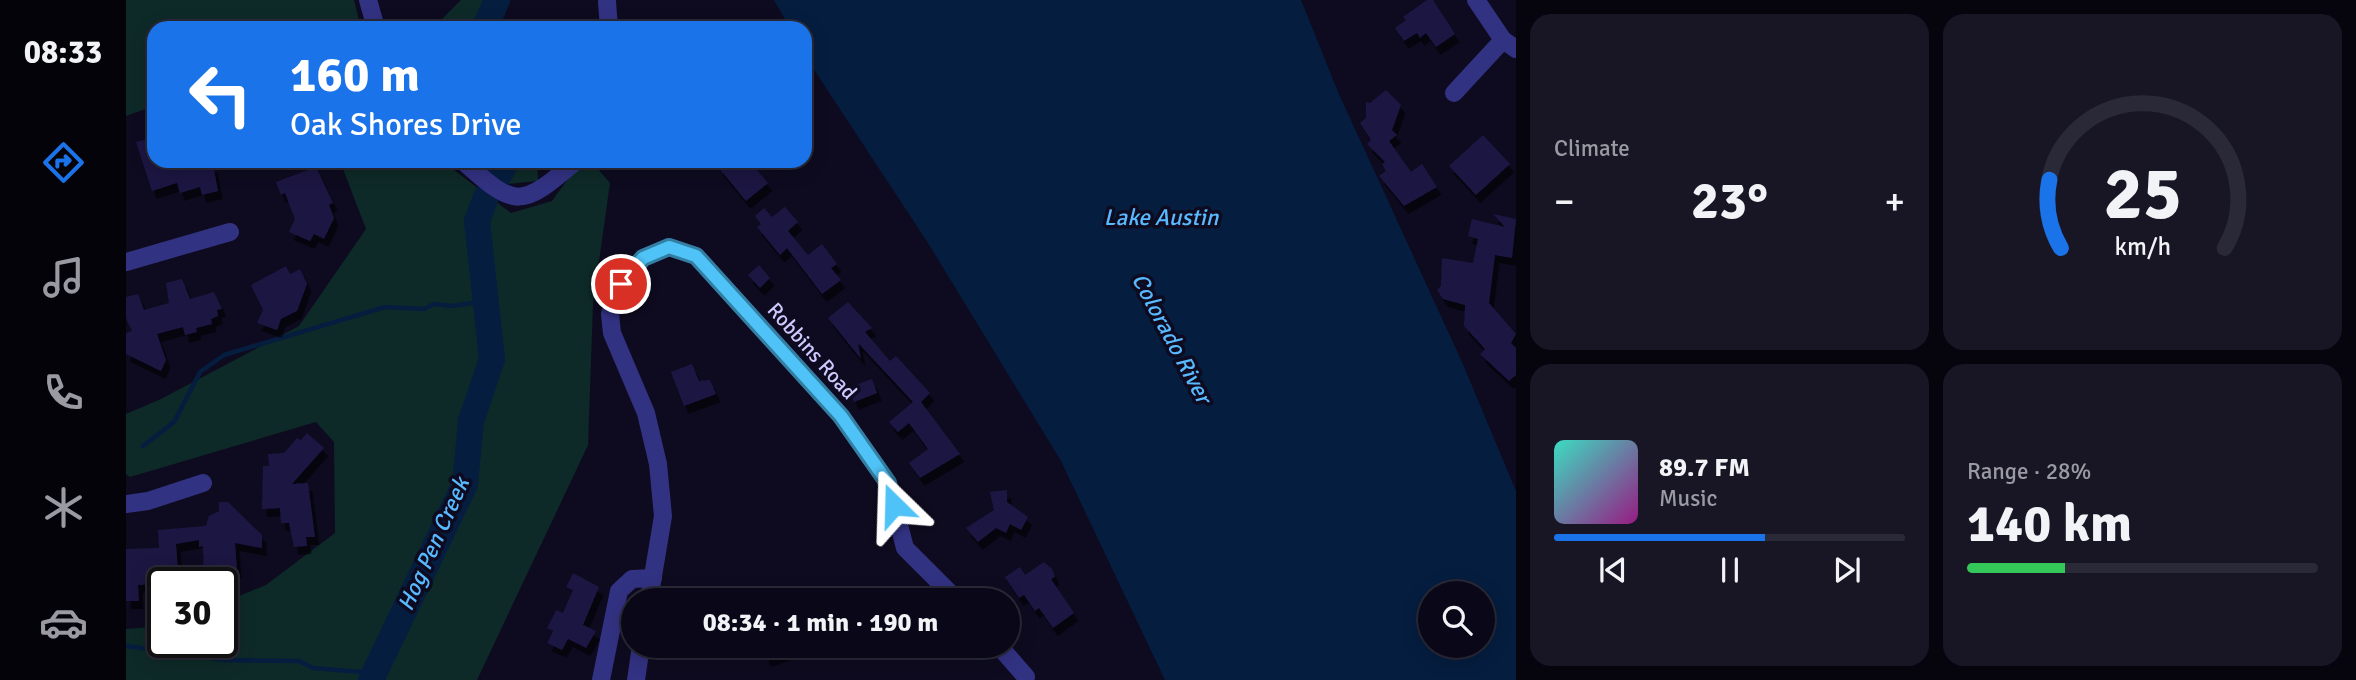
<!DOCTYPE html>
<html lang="en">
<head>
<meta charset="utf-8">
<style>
  body { margin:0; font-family:Signika,sans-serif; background:#181625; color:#f1f3f6; height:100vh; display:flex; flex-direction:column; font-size:26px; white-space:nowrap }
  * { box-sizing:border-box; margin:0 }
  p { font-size:23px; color:#999aa2 }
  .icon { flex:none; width:38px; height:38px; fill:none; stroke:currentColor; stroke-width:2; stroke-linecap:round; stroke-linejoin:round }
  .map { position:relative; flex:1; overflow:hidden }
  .panel { display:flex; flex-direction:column; gap:14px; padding:14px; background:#06040d; width:840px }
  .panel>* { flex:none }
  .guide { position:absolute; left:21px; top:21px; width:665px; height:147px; border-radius:21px; box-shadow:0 4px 18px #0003,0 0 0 2px #2a2937; background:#1a73e8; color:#fff; overflow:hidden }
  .controls { position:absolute; left:1292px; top:581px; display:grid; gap:14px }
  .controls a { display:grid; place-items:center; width:77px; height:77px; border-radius:50%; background:#0a0818; box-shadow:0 4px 18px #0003,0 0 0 2px #2a2937; font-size:35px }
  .speed { position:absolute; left:21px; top:567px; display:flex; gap:14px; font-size:35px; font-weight:700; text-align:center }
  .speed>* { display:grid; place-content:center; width:91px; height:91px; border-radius:50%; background:#0a0818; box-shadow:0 4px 18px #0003,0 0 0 2px #2a2937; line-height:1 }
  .speed .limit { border:4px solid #111; border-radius:10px; background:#fff; color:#111 }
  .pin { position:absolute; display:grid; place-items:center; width:60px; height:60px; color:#fff; margin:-30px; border:4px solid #fff; border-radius:50%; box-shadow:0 2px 7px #0007 }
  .me { position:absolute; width:77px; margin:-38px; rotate:338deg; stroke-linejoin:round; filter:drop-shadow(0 0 5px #0008) }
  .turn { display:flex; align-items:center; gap:24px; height:147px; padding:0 28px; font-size:32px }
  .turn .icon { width:91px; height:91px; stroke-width:2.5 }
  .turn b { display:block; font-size:49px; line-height:60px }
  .big { font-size:52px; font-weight:800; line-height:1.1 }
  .panel .tile { flex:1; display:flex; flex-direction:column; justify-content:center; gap:10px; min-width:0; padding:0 24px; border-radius:21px; background:#181625 }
  .panel .dial { align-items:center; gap:0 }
  .dial svg { height:182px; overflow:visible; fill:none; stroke:#2a2937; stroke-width:7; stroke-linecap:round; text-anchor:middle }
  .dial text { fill:#f1f3f6; stroke:none }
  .song { display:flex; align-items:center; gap:21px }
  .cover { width:84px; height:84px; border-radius:10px; background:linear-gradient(135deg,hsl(170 70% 55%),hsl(310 70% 35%)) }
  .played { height:7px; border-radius:4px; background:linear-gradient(90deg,#1a73e8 60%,#2a2937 60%) }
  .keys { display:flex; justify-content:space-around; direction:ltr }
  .heat { display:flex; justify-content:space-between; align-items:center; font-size:38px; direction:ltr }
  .charge { height:10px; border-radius:5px; background:linear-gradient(90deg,#34c759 28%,#2a2937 0) }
  .panel .tiles { flex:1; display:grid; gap:14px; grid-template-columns:repeat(2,1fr) }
  .trip { position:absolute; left:495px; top:588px; width:399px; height:70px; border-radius:35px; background:#0a0818; box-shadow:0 4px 18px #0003,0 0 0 2px #2a2937; font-weight:800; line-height:70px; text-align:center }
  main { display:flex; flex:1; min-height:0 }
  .tab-bar { display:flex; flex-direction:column; width:126px; justify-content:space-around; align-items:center; background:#04030a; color:#999aa2 }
  .tab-bar .icon { width:49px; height:49px }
  .tab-bar .current { color:#1a73e8 }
  .tab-bar b { font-size:32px; color:#f1f3f6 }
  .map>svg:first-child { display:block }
  .green { fill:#0e2a28 }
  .water { fill:#051d3f; fill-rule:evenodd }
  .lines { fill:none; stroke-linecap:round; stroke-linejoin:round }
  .stream { stroke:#051d3f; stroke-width:4.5 }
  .river { stroke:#051d3f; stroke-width:26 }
  .building { fill:#1d1642; filter:url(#shadow) }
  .minor { stroke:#323283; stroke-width:18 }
  .route-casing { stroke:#337fa1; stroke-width:18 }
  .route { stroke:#4fc3f7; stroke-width:12 }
  .labels { text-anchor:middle; stroke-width:7; stroke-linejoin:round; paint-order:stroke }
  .street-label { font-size:21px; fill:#cecaff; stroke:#0e0b20 }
  .water-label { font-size:23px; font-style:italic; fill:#58b9ff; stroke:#0e0b20 }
</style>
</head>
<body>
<main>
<nav class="tab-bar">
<b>08:33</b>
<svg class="icon current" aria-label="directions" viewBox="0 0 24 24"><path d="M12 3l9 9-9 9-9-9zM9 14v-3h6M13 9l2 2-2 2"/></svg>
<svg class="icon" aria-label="music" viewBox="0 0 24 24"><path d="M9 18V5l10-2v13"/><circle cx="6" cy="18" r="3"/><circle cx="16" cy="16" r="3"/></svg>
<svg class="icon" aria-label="phone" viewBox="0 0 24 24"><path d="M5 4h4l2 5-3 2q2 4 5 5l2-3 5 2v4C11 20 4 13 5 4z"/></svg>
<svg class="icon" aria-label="climate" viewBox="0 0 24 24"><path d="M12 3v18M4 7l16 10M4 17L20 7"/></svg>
<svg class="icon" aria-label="car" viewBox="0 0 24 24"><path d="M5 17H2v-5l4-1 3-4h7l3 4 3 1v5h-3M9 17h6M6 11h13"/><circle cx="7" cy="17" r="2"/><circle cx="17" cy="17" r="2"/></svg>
</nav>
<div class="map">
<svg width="1390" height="680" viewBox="0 0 1390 680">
  <defs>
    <filter id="shadow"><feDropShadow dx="4.5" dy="8" stdDeviation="0" flood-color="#0009"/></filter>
  </defs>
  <rect width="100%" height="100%" fill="#0e0b20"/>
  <g class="green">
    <polygon points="0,0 228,0 235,28 28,28 28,106 0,116"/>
    <polygon points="335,0 366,0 368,28 307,28"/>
    <polygon points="214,161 316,161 385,213 426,201 455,161 465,161 484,183 467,304 462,445 351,680 0,680 0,629 37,626 37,642 96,642 96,603 140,585 209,533 208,442 190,422 4,477 0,474 0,414 35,399 173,326 240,229"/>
    <polygon points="348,161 411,161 412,181 373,185"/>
  </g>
  <path class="water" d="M648,0H1175L1212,92L1336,362L1390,491V680H1039L935,461L802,243L679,56V28H664ZM1304,593H1356V646H1304Z"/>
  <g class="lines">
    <g class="stream">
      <polyline points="17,446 48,422 74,372 98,355 259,307 298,309 308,304 326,306 359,301"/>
      <polyline points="0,646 98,660 173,661 187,668 248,673"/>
    </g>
    <g class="river">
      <polyline points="359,28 371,0"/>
      <polyline points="370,180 381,161"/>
      <polyline points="245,680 339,484 345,421 366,359 351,221 360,197"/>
    </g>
  </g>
  <g class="building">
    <polygon points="1301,0 1307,0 1329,34 1310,47 1300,33 1294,38 1291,33 1278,41 1269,28 1280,20 1277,17"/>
    <polygon points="1260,90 1275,105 1266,130 1271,135 1263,141 1285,172 1296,164 1311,187 1278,206 1253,176 1260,171 1256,164 1259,162 1241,144 1245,140 1234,123 1240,118 1240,102 1244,103"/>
    <polygon points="1357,135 1384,164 1350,195 1323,166"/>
    <polygon points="25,138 28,161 76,161 78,167 87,164 92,191 76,195 74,187 54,193 51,183 26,191 10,142"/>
    <polygon points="599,161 623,161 642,183 620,201 592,167"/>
    <polygon points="190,167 207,203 203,205 208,218 198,239 188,234 184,241 163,232 169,219 159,193 155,195 150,182"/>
    <polygon points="659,207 672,222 662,231 682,255 696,244 711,264 705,268 715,280 696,294 661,248 654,255 631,227 635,224 629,216 638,208 646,217"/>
    <polygon points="1367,214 1390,219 1386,258 1369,255 1363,303 1390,334 1385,343 1390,348 1390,375 1383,381 1354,354 1359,349 1338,326 1339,305 1317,299 1311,290 1315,286 1316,258 1347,263 1352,239 1342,236 1346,219 1379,227"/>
    <polygon points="633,265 644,278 634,288 622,275"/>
    <polygon points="160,266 164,274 174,269 181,284 171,311 155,319 151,330 131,323 137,310 125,285"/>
    <polygon points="56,279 64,299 88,292 96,309 91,310 92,316 85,319 86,324 70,328 71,332 59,335 57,327 31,334 40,360 35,371 0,354 0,333 6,331 0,318 0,297 12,294 18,310 43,303 40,283"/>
    <polygon points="722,302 746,328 739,332 764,361 770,356 804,393 795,402 834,454 794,478 783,463 802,449 783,423 772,432 763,422 787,402 732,343 735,359 702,318"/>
    <polygon points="566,364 573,381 584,380 590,394 558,406 545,372"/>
    <polygon points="746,379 751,393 728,402 722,388"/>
    <polygon points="181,433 198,448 166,484 182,483 189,537 180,537 181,546 168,547 163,523 155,523 154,508 136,509 137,466 143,466 142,454 158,453 171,438 175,440"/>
    <polygon points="881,490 881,502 902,517 895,530 884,524 880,533 870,528 852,542 840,528 868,510 864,492"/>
    <polygon points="93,502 102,502 136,535 136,548 109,543 111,570 99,570 96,578 90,577 90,583 78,583 77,546 73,547 73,540 50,544 53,583 12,585 13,601 0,601 0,549 33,548 32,530 80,526 83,516 93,511"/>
    <polygon points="918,562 926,569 929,577 925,579 948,613 927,628 913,608 909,611 898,595 893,598 879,577 894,567 899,575"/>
    <polygon points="447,573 473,587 457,625 470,631 460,648 442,639 436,650 421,643 427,631 421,628 430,610 437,613 447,590 440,587"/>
    <polygon points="636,646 674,646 674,648 640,659"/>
  </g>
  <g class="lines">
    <g class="minor">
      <polyline points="242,0 250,28"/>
      <polyline points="1350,0 1377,40 1390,49"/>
      <polyline points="481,2 483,28"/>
      <polyline points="1328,93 1377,40"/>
      <path d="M337,161C390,209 395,208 450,161"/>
      <polyline points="0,262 104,232"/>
      <polyline points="0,504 22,501 77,483"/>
      <polyline points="523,600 537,516 532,464 520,413 486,333 484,314 495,284 517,258 543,247 570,256 715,416 762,483 779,548 831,600"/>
      <polyline points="873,646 900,677"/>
      <polyline points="475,680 493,591 506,579 527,578"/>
      <polyline points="510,680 515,646"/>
    </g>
  </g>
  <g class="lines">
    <defs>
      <polyline id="route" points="495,284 517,258 543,247 570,256 715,416 762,483 768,505"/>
    </defs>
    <use href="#route" class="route-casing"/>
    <use href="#route" class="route"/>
  </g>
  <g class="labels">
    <g class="street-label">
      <text transform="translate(686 351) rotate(48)" y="7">Robbins Road</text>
    </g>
    <g class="water-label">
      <text x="1035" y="225">Lake Austin</text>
      <text transform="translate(1046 338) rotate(62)" y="8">Colorado River</text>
      <text transform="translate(307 544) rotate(-66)" y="8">Hog Pen Creek</text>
    </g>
  </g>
</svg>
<div class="controls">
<a><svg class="icon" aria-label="search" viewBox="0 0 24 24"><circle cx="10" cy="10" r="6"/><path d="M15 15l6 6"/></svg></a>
</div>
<div class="speed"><div class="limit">30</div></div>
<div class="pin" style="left:495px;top:284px;background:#d93025"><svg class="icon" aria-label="arrive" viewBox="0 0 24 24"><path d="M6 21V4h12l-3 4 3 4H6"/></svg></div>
<svg class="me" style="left:768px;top:505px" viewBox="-20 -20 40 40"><path d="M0-17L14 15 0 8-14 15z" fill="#4fc3f7" stroke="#fff" stroke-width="4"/></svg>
<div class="trip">08:34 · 1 min · 190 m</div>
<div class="guide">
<div class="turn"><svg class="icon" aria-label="left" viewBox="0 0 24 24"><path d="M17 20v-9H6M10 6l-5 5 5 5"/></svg><div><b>160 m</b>Oak Shores Drive</div></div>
</div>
</div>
<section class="panel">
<div class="tiles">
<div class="tile"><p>Climate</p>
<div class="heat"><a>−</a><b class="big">23°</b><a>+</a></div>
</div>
<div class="tile dial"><svg viewBox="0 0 100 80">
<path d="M14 69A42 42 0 1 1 86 69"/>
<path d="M14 69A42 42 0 0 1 9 39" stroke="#1a73e8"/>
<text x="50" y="56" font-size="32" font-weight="700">25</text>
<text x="50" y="72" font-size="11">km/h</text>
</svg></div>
<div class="tile">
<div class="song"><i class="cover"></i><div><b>89.7 FM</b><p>Music</p></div></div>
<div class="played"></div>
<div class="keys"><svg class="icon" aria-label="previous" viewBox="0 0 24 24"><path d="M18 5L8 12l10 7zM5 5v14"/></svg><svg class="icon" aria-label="pause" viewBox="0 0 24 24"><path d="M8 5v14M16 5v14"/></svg><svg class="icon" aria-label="next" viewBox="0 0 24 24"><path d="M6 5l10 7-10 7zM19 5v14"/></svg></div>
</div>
<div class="tile"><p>Range · 28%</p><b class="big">140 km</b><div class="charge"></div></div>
</div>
</section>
</main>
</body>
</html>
